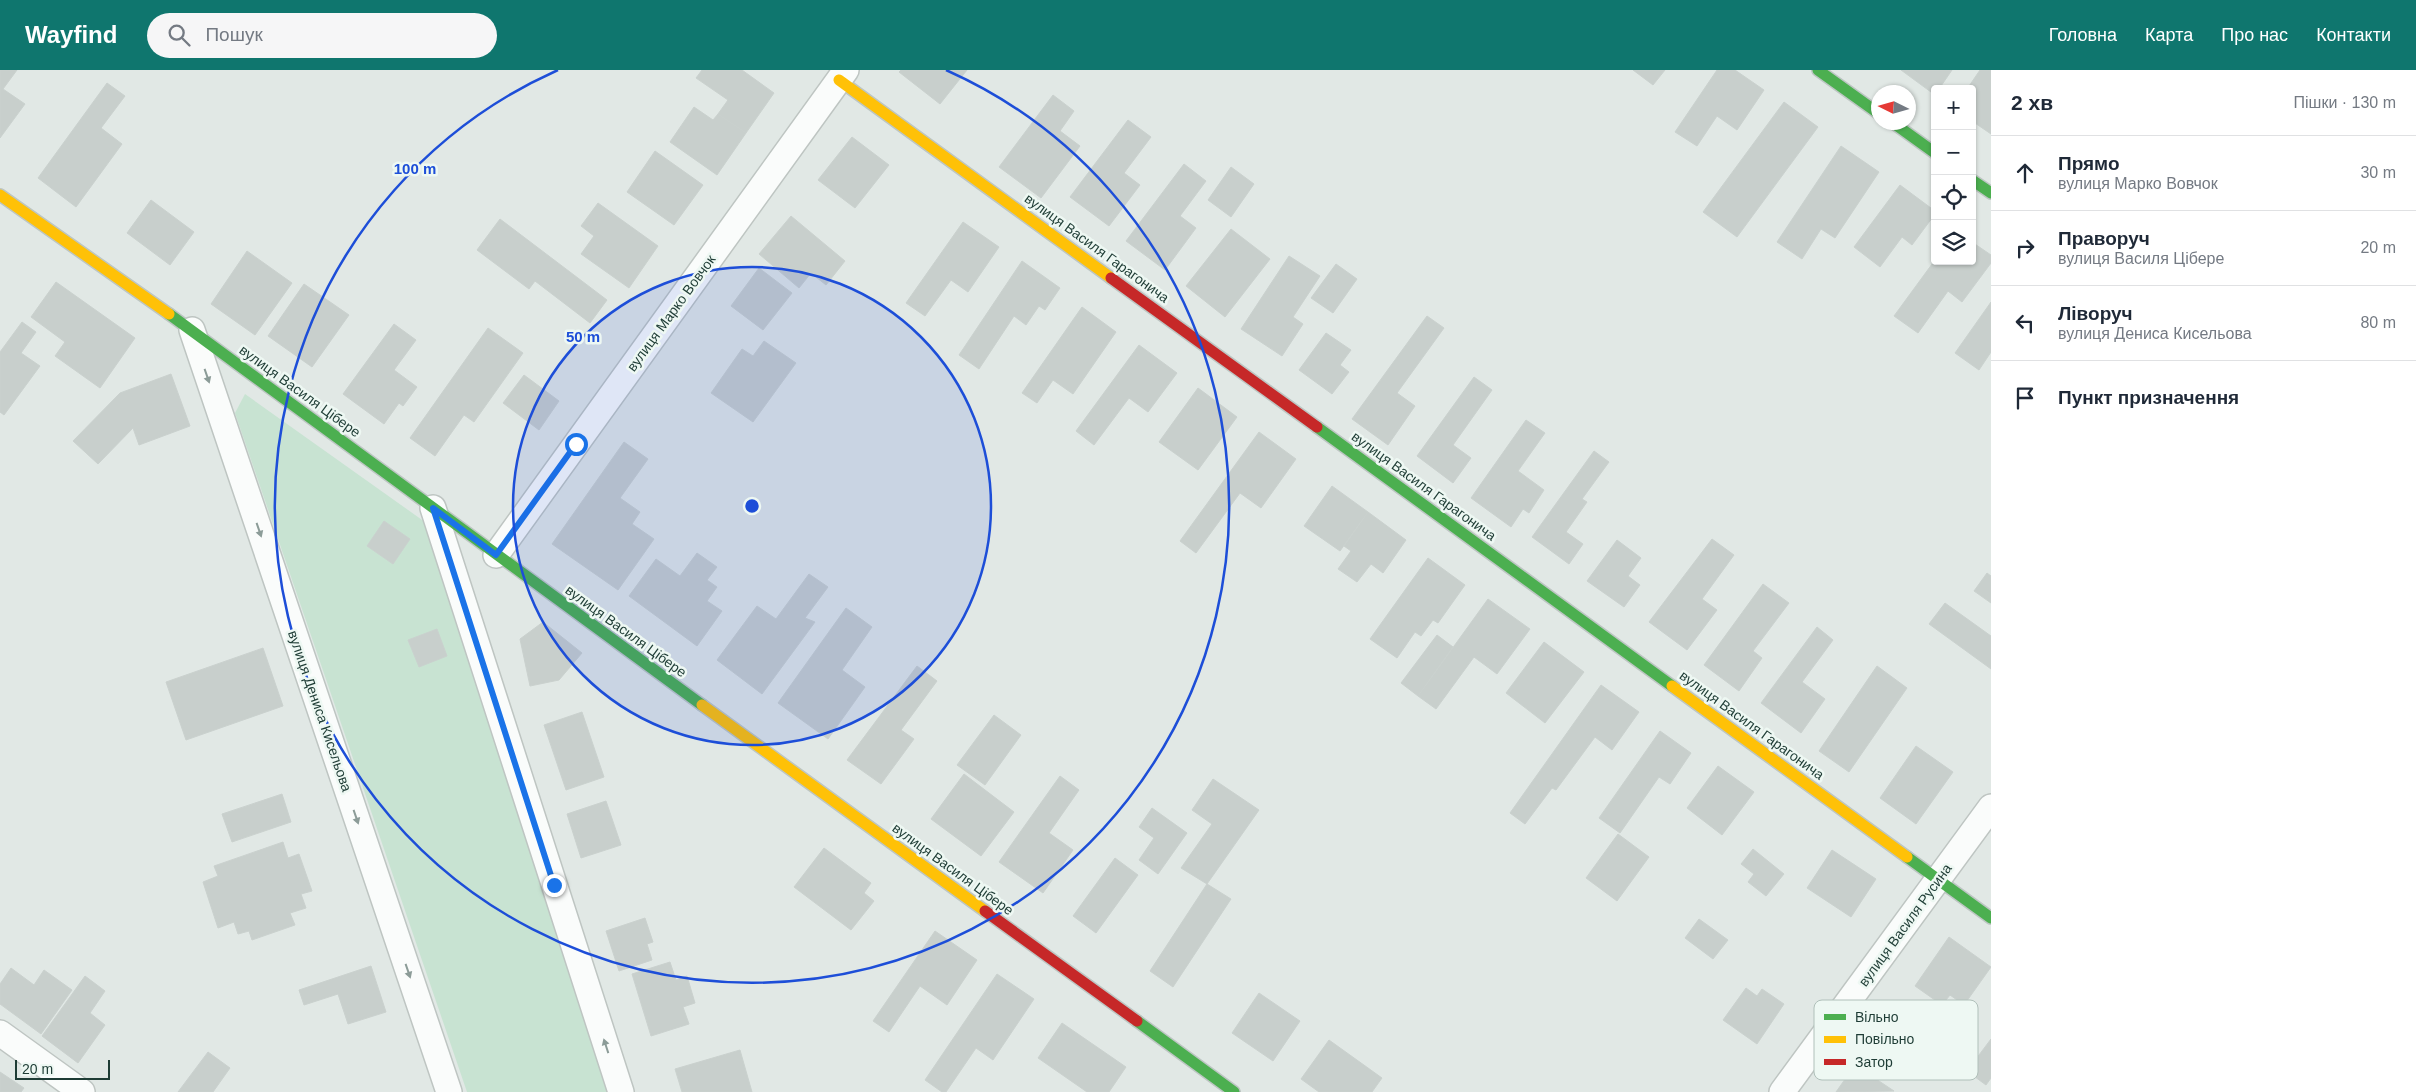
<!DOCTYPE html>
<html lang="uk">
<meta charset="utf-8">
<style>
body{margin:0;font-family:Arial,sans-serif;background:#f6f6f7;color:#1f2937}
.controls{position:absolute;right:15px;top:15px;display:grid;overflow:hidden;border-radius:5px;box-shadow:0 1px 4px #0004}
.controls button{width:45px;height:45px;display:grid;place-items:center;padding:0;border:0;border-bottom:1px solid #e0e1e3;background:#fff;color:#1f2937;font:25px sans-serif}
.compass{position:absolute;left:1871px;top:15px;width:45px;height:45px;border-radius:50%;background:#fff;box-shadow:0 1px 4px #0004;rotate:275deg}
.scale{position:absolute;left:15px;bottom:12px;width:95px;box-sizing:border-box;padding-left:5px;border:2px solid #1e3c35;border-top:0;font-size:14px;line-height:18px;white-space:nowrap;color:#1e3c35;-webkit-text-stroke:4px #eef8f3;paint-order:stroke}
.stop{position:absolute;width:15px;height:15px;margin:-11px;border:4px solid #1a73e8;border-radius:50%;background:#fff}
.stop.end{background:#1a73e8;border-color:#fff;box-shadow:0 1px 5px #0008}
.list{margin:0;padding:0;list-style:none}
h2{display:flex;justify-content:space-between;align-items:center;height:65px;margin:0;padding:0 20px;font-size:21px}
h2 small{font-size:16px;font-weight:400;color:#747a83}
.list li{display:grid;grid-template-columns:32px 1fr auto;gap:15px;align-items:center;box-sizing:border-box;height:75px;padding:0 20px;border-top:1px solid #e0e1e3}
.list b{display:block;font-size:19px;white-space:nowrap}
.list p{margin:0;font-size:16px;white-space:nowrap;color:#747a83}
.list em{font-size:16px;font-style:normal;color:#747a83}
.icon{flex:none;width:28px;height:28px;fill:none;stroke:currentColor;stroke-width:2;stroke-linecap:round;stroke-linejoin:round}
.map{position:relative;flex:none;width:1991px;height:1022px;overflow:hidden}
header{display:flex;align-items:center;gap:30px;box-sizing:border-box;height:70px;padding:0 25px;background:#0f766e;color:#fff}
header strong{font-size:24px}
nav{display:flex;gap:28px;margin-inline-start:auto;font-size:18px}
.search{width:350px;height:45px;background:#f6f6f7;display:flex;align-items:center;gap:12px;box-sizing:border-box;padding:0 18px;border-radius:28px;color:#747a83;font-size:19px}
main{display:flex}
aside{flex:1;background:#fff}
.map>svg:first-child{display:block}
</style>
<header>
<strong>Wayfind</strong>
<div class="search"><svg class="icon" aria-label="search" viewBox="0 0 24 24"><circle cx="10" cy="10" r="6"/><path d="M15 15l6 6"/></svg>Пошук</div>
<nav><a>Головна</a><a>Карта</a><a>Про нас</a><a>Контакти</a></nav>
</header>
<main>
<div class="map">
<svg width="1991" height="1022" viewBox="0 0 1991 1022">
<rect width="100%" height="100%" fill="#e1e8e5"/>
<path fill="#c8e3d2" d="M 245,324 L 432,457 L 609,1022 L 467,1022 L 235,343 Z"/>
<path fill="#c8cfcc" stroke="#cad1ce" d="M 0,0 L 17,0 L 3,19 L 25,34 L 0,68 Z
M 702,0 L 742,0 L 774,23 L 746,63 L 718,44 L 728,30 L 696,8 Z
M 901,0 L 967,0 L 940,34 L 899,2 Z
M 1633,0 L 1665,0 L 1653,15 Z
M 1717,0 L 1735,0 L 1764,20 L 1737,60 L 1717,46 L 1697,76 L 1675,62 Z
M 1901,0 L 1952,0 L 1939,19 L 1935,19 L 1935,25 Z
M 1980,0 L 1991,0 L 1991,64 L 1972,51 L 1972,19 L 1967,19 Z
M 107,13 L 125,26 L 101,58 L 122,74 L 76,137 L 38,108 Z
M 1053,25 L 1074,41 L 1060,61 L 1080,76 L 1041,128 L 999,97 Z
M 1784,32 L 1818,57 L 1737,167 L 1703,142 Z
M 694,37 L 713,50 L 718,44 L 746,63 L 717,105 L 670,72 Z
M 1128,50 L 1151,67 L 1124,103 L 1140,115 L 1109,156 L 1070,127 Z
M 852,67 L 889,95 L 855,138 L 818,110 Z
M 1841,76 L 1879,102 L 1835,168 L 1821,159 L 1802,189 L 1777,172 Z
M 655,81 L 703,115 L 674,155 L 627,122 Z
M 1184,94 L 1206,111 L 1180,146 L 1196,158 L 1165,200 L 1126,171 Z
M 1231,97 L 1254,114 L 1231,147 L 1208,130 Z
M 1900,115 L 1935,141 L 1935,144 L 1912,175 L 1902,167 L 1880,197 L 1854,177 Z
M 151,130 L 194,162 L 170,195 L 127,163 Z
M 598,133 L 658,176 L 629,218 L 581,184 L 594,166 L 581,156 Z
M 791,146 L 845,191 L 826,215 L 811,203 L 799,218 L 759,184 Z
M 500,149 L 607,230 L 590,253 L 535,211 L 529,219 L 477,180 Z
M 963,152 L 999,177 L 968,222 L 951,210 L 925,246 L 906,233 Z
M 1231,159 L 1270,189 L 1225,247 L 1186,216 Z
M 1972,172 L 1991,185 L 1991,193 L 1962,232 L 1948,221 L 1918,263 L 1894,246 L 1935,190 L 1972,191 Z
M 247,181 L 292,213 L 255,265 L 211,234 Z
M 1289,186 L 1320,206 L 1293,247 L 1303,254 L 1282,286 L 1241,259 Z
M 1022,191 L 1060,218 L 1045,240 L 1039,236 L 1026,255 L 1014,246 L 979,299 L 959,285 Z
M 1336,194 L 1357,209 L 1333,243 L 1311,228 Z
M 759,198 L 792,223 L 763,260 L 731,236 Z
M 56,212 L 135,268 L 100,318 L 55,286 L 65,272 L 31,247 Z
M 304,214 L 349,245 L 312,297 L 268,266 Z
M 1991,232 L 1991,282 L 1979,300 L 1955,283 Z
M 1082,237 L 1116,262 L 1073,324 L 1053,310 L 1037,333 L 1022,323 Z
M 1427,246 L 1444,258 L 1397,323 L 1415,336 L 1388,375 L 1352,349 Z
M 22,252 L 36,262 L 21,283 L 40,296 L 4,345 L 0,342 L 0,282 Z
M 394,254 L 416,270 L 394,300 L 417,317 L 403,336 L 399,333 L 384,354 L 343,324 Z
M 488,258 L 523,283 L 474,352 L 464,345 L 435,386 L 410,368 Z
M 1326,263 L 1351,280 L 1340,295 L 1349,302 L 1332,324 L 1299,300 Z
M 764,271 L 796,293 L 753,352 L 711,323 L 742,279 L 753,286 Z
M 1139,275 L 1177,303 L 1148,342 L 1129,328 L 1094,375 L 1076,361 Z
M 171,304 L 190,356 L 139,375 L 133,358 L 98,394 L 73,371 L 120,323 Z
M 524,305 L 559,331 L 539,360 L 503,333 Z
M 1474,307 L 1492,320 L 1453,375 L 1471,388 L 1453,413 L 1417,386 Z
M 1198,318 L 1237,347 L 1198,400 L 1159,372 Z
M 1526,350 L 1545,363 L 1518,401 L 1544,420 L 1529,443 L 1523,439 L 1511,457 L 1471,428 Z
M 1259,362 L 1296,389 L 1261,438 L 1240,423 L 1196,483 L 1180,471 Z
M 624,372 L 648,389 L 620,428 L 640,442 L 632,454 L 654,469 L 618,520 L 552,474 Z
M 1594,381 L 1609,392 L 1582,429 L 1587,432 L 1566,462 L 1583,474 L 1569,494 L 1532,467 Z
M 1332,416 L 1368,442 L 1340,481 L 1304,456 Z
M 1368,442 L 1406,470 L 1383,503 L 1371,494 L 1357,512 L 1338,499 L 1351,481 L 1344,476 Z
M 384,451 L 410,469 L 393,494 L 367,476 Z
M 1712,469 L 1734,485 L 1702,529 L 1717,540 L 1687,580 L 1649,552 Z
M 1617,470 L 1641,488 L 1628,506 L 1640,515 L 1624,537 L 1587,511 Z
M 697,483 L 717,497 L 707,510 L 717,517 L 707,531 L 722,541 L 697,576 L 629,526 L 656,489 L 680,506 Z
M 1428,488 L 1465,515 L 1438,553 L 1433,550 L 1421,566 L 1415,562 L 1397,588 L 1370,569 Z
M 1987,503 L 1991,506 L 1991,533 L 1974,521 Z
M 809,504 L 828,517 L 805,548 L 815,552 L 762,624 L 717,590 L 757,536 L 776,549 Z
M 1763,514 L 1789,533 L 1753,581 L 1762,588 L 1739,621 L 1704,595 Z
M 1488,529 L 1530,559 L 1497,604 L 1474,587 L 1436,639 L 1418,626 Z
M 1945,533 L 1991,566 L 1991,599 L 1929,554 Z
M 846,538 L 872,557 L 842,600 L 865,617 L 828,669 L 778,633 Z
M 543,552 L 582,583 L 559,610 L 530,616 L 520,569 Z
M 1817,557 L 1833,570 L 1802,612 L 1825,629 L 1801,663 L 1761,633 Z
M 437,559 L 447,586 L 419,597 L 408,570 Z
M 1437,565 L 1453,577 L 1418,626 L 1401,613 Z
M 1544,572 L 1584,602 L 1545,653 L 1506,623 Z
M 263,578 L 283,636 L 186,670 L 166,612 Z
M 917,596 L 937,611 L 901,660 L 914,669 L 881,714 L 847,690 Z
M 1877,596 L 1907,618 L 1849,702 L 1819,681 Z
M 1601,615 L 1639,642 L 1612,680 L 1595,667 L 1556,720 L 1552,718 L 1525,754 L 1510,743 Z
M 582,642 L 604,707 L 566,720 L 544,655 Z
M 994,645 L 1021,665 L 985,715 L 957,695 Z
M 1660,661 L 1691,683 L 1670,714 L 1659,707 L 1620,763 L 1599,748 Z
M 1916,676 L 1953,702 L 1916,754 L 1880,728 Z
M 1718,696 L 1754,722 L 1722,765 L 1687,738 Z
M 964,704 L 1014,742 L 981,786 L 931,749 Z
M 1060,706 L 1079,720 L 1049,763 L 1073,780 L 1043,823 L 999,792 Z
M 1213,709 L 1259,740 L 1207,814 L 1181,798 L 1212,754 L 1192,740 Z
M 282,724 L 291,752 L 232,772 L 222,744 Z
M 606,731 L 621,775 L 581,788 L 567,744 Z
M 1152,738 L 1187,763 L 1158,804 L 1139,790 L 1154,768 L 1139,757 Z
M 1618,764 L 1649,787 L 1617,831 L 1586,808 Z
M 283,772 L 288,788 L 299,784 L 312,821 L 301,824 L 306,838 L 290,843 L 295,855 L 252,870 L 249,861 L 238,864 L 234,852 L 218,858 L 203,812 L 218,806 L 214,796 Z
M 824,778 L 871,813 L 864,823 L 874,831 L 851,860 L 794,817 Z
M 1753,779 L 1784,804 L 1766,826 L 1748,812 L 1754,804 L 1741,794 Z
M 1832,780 L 1876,809 L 1851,847 L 1807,818 Z
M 1115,788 L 1138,805 L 1096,863 L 1073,846 Z
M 1207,814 L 1231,829 L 1173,917 L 1150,901 Z
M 645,848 L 653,872 L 647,874 L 652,890 L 619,901 L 606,861 Z
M 1699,849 L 1728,870 L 1713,889 L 1685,868 Z
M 935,861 L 977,890 L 947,935 L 920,916 L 889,962 L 873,951 Z
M 1949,867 L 1991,897 L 1964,935 L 1950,925 L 1942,935 L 1915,916 Z
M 670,892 L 676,910 L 687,906 L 695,933 L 683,937 L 689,954 L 651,966 L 632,904 Z
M 371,896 L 386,942 L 348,954 L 338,924 L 304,935 L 299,920 Z
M 11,898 L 34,915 L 44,900 L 72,920 L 41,964 L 0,934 L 0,914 Z
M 997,904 L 1034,929 L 993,990 L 976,978 L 946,1022 L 942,1022 L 925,1010 Z
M 85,906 L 105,921 L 90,943 L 105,955 L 78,993 L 42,966 Z
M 1746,918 L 1757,926 L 1762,919 L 1784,934 L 1757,974 L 1723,950 Z
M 1259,923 L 1300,951 L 1273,991 L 1232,963 Z
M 1062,953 L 1126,997 L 1109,1022 L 1087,1022 L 1038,988 Z
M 1991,969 L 1991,1008 L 1986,1015 L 1967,1001 Z
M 1329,970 L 1382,1008 L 1372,1022 L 1319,1022 L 1301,1009 Z
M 740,980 L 752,1022 L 682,1022 L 675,999 Z
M 208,982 L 230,998 L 213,1022 L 178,1022 Z
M 1855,995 L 1894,1021 L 1836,1022 Z
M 0,1002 L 24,1018 L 21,1022 L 0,1022 Z"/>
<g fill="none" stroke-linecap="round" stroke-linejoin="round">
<g stroke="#bec5c2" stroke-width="28">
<path id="street" d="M 192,260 L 449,1022
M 433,438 L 621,1022
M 496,485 L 846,0
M 0,963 L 82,1022
M 1782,1022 L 1991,737"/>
</g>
<g stroke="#bdc6c3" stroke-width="14">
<path id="fast" d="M 1818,0 L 1878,43
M 1892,52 L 1935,83
M 1972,110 L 1991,123
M 169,244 L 702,635
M 1317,357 L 1672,616
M 1907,787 L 1991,848
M 1137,951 L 1234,1022"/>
</g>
<g stroke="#bdc6c3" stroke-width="14">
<path id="slow" d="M 839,10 L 1111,208
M 0,125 L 169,244
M 1672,616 L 1907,787
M 702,635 L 985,841"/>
</g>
<g stroke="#bdc6c3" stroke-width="14">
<path id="jam" d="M 1111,208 L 1317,357
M 985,841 L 1137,951"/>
</g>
<use href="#street" stroke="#fafcfb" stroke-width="25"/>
<use href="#fast" stroke="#4caf50" stroke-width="11"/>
<use href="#slow" stroke="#ffc107" stroke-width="11"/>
<use href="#jam" stroke="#c62828" stroke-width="11"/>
</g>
<defs><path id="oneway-solid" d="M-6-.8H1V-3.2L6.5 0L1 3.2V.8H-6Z" transform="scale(1.25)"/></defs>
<g fill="#8c9c98">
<use href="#oneway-solid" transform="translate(207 306) rotate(71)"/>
<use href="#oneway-solid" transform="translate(259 460) rotate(71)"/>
<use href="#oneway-solid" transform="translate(356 747) rotate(71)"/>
<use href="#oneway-solid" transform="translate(408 901) rotate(71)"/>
<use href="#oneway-solid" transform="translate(606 976) rotate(-108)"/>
</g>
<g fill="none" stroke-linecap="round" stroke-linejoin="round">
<path stroke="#1a73e8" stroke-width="6" d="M 554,815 L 433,438 L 496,485 L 576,374"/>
</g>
<circle cx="752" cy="436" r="239" fill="#1d4ed8" fill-opacity=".12"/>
<g fill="none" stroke="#1d4ed8" stroke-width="2.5">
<circle cx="752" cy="436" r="239"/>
<path d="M946 0A477 477 0 1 1 558 0"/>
</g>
<g text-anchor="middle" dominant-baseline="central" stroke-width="5" stroke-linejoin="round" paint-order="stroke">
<g font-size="14" fill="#1e3c35" stroke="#eef8f3">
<text transform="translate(1097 178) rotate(36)">вулиця Василя Гарагонича</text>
<text transform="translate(671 243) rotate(-54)">вулиця Марко Вовчок</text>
<text transform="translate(300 321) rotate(36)">вулиця Василя Цібере</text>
<text transform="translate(1424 416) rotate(36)">вулиця Василя Гарагонича</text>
<text transform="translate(626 561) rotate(36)">вулиця Василя Цібере</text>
<text transform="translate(320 641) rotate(71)">вулиця Дениса Кисельова</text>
<text transform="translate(1752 655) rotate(36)">вулиця Василя Гарагонича</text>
<text transform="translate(953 799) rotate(36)">вулиця Василя Цібере</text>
<text transform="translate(1905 855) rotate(-54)">вулиця Василя Русина</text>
</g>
</g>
<rect x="1814" y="930" width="164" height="80" rx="8" fill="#eef8f3" stroke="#b0c0ba" stroke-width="1"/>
<rect x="1824" y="944" width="22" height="6" fill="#4caf50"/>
<rect x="1824" y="966" width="22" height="7" fill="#ffc107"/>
<rect x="1824" y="989" width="22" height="6" fill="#c62828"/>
<g font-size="14" fill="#1e3c35">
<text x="1855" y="952">Вільно</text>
<text x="1855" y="974">Повільно</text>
<text x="1855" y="997">Затор</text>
</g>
<circle cx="752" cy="436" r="8" fill="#1d4ed8" stroke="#eef8f3" stroke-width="2.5"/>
<g font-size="15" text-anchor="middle" font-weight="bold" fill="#1d4ed8" stroke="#eef8f3" stroke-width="5" stroke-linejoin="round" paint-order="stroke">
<text x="415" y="104">100 m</text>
<text x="583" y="272">50 m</text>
</g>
</svg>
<div class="controls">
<button>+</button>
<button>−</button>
<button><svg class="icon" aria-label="locate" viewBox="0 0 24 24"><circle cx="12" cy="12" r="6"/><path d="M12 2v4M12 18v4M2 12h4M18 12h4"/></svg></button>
<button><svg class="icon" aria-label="layers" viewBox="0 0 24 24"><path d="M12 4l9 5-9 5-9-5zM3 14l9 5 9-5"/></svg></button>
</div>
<svg class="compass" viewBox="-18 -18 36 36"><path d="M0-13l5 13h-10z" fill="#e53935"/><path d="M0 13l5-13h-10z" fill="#747a83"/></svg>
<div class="scale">20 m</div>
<div class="stop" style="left:576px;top:374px"></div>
<div class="stop end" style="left:554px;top:815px"></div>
</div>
<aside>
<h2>2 хв<small>Пішки · 130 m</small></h2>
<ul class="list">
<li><svg class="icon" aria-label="ahead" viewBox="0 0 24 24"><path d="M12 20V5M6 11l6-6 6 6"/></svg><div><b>Прямо</b><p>вулиця Марко Вовчок</p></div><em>30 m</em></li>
<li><svg class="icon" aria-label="right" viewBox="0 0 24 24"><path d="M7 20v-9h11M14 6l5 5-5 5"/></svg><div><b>Праворуч</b><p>вулиця Василя Цібере</p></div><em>20 m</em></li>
<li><svg class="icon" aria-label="left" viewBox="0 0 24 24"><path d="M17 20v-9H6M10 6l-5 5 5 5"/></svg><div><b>Ліворуч</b><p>вулиця Дениса Кисельова</p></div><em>80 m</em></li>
<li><svg class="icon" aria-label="arrive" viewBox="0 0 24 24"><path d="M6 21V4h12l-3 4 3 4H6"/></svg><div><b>Пункт призначення</b></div></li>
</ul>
</aside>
</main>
